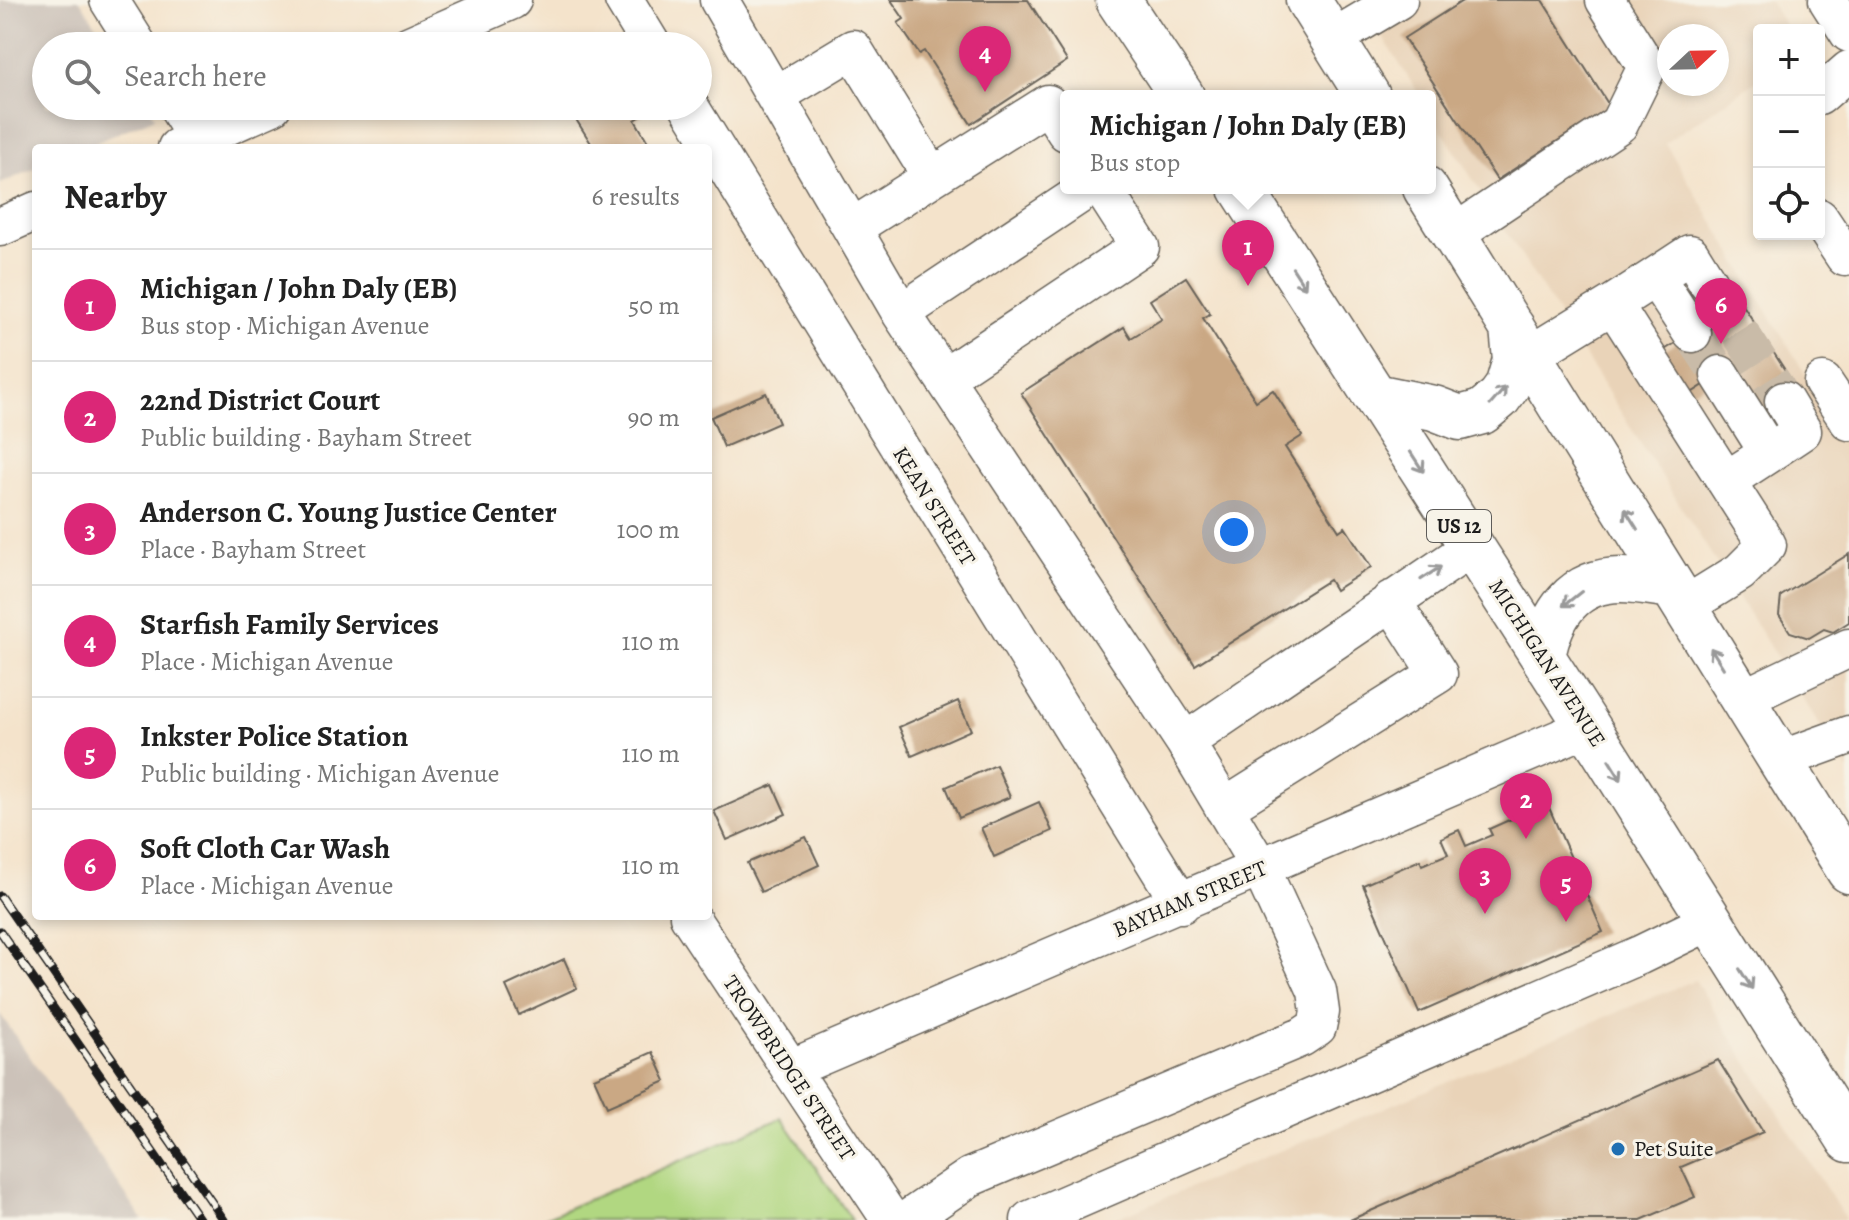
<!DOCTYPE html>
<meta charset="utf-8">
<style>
body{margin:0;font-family:Alegreya,serif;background:#f6f6f6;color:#222}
.controls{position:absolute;right:24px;top:24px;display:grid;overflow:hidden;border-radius:8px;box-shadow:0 4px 12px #0003}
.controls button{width:72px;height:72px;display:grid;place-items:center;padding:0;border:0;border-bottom:2px solid #e0e0e0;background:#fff;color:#222;font:40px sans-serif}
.compass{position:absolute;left:1657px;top:24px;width:72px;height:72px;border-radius:50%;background:#fff;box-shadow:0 4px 12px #0003;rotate:68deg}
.you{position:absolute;left:1234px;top:532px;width:28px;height:28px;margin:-20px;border:6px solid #fff;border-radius:50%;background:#1a73e8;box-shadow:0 0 0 12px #1a73e833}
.badge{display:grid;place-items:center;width:52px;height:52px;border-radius:50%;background:#db2777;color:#fff;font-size:26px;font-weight:700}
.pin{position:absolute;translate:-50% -66px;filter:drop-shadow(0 2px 4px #0008)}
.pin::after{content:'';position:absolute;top:42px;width:28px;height:24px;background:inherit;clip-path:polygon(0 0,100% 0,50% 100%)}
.popup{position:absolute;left:1060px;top:90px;width:376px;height:104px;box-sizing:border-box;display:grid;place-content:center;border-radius:8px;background:#fff;filter:drop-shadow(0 2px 6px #0005);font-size:26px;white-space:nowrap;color:#767676}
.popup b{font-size:30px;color:#222}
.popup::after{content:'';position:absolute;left:50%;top:100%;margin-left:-16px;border:16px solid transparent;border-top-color:#fff}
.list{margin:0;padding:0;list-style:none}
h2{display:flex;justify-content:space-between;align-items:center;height:104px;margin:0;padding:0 32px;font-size:34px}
h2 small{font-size:26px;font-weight:400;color:#767676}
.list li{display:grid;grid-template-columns:52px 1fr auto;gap:24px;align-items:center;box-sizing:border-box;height:112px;padding:0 32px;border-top:2px solid #e0e0e0}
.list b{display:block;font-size:30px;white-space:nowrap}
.list p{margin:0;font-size:26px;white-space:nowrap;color:#767676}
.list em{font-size:26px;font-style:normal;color:#767676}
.icon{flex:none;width:44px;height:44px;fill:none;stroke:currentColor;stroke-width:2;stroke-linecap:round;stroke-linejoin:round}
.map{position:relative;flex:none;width:1849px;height:1220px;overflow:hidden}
.search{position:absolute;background:#fff;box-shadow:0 4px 12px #0003;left:32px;top:32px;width:680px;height:88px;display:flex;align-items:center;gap:20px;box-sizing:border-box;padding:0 28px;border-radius:44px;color:#767676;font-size:30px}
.panel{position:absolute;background:#fff;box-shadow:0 4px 12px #0003;left:32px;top:144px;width:680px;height:776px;border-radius:8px}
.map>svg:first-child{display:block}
</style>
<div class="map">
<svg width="1849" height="1220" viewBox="0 0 1849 1220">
<rect width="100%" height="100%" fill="#f7f3e8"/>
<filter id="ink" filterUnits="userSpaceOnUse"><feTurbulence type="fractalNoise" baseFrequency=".0125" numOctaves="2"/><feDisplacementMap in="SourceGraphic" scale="16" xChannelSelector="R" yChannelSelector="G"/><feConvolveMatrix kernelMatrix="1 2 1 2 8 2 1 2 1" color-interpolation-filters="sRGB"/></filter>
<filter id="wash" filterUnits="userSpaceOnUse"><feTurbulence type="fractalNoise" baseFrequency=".006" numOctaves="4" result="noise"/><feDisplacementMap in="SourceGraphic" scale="32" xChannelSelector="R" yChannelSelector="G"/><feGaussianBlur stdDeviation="1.8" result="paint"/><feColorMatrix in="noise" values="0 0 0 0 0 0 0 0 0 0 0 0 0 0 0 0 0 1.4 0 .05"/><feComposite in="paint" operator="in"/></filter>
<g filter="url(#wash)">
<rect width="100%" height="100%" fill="#f4e3cb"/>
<path fill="#e9d3b8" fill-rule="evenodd" d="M 1359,0 L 1769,0 L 1788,30 L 1759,30 L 1759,79 L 1665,143 L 1849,446 L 1849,771 L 1430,112 L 1430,96 L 1420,96 ZM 1669,36 L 1717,36 L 1717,84 L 1669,84 Z
M 1695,980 L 1846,1220 L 1112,1220 Z"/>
<path fill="#ccc2b9" d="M 0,0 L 80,0 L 109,46 L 46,46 L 46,106 L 148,106 L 155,117 L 83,148 L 36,148 L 36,168 L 0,184 Z
M 0,1014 L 143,1220 L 0,1220 Z"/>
<path fill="#b1d781" stroke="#667a4e" stroke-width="2" d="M 782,1118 L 852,1220 L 540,1220 Z"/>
<g id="blocks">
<path fill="#caa884" d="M 891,0 L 1028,0 L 1067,61 L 971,124 L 924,51 L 919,54 L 898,23 L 904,19 Z
M 1464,0 L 1542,0 L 1610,107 L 1497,180 L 1404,38 Z
M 583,106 L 637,106 L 643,115 L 635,120 L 651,147 L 594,148 L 572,113 Z
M 1723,274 L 1799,392 L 1765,413 L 1735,365 L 1682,399 L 1655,356 L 1707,323 L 1690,295 Z
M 1186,277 L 1210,314 L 1203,318 L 1256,401 L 1273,390 L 1302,436 L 1285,447 L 1339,531 L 1345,527 L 1371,567 L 1335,590 L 1329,580 L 1195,665 L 1021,393 L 1124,327 L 1131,338 L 1162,319 L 1150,300 Z
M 766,393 L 779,423 L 724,447 L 711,417 Z
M 1849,554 L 1849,622 L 1833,632 L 1824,629 L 1809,638 L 1790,632 L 1779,615 L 1781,596 Z
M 958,701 L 971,730 L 912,756 L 899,727 Z
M 996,765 L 1010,797 L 959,818 L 946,787 Z
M 773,785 L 786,814 L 727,840 L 714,811 Z
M 1039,802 L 1052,831 L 994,857 L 981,828 Z
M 1547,803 L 1578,874 L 1573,876 L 1581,895 L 1586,893 L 1603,932 L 1419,1013 L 1363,885 L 1420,860 L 1422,865 L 1448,854 L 1441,838 L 1459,830 L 1466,846 L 1492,835 L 1489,829 Z
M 806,837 L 819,865 L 761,892 L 747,863 Z
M 564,959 L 577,988 L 519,1015 L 506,986 Z
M 653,1052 L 666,1081 L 607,1107 L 594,1078 Z
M 1718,1060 L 1763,1132 L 1681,1167 L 1695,1197 L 1641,1220 L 1350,1220 Z"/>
</g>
</g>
<g filter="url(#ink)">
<use href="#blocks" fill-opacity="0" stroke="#686259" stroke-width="2"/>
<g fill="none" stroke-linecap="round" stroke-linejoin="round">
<path stroke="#c9bba8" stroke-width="38" stroke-dasharray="38 19" stroke-linecap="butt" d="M 1708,283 L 1784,401
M 1692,333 L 1720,375"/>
<g stroke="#686259" stroke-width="41">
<path id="minor" d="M 109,0 L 138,46
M 624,0 L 652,46
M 719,0 L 901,313
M 1828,0 L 1849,33
M 1332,39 L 1398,0
M 408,46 L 512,0
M 775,96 L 853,49 L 932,177
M 1819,96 L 1849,70
M 177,106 L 203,148
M 689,106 L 1181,904
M 177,148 L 272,106
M 1089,188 L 901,313 L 1185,742 L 1472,547
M 1819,218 L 1845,257
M 0,227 L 36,211
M 852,228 L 1048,104 L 1066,132
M 1454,234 L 1619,124 L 1647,67 L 1605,0
M 1655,277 L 1690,254 L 1708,283
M 1613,304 L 1655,277 L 1692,333
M 1530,355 L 1613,304 L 1767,545 L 1740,572 L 1685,606
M 1720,375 L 1769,453 L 1726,481
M 944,378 L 1140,247 L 1102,188
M 1823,382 L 1849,421
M 1769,453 L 1802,431 L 1784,401
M 1742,699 L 1849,648
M 1780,760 L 1849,735
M 1224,808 L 1438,674 L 1391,600
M 689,916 L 891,1220
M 790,1069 L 1588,727
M 907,1220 L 970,1177 L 1302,1037 L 1317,1027 L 1320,1012 L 1317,991 L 1261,869 L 1185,742
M 1030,1220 L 1640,955 L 1710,921"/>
</g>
<g stroke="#686259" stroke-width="47">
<path id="major" d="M 1118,0 L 1182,96
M 1308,0 L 1368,96
M 1241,188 L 1588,727 L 1849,1140
M 1425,188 L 1849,871
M 1375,396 L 1434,408 L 1460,418 L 1482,412 L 1499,398 L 1507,387 L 1515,360 L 1512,327
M 1543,657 C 1551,614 1573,580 1621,580 C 1638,580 1656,584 1672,586"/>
</g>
<use href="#minor" stroke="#fff" stroke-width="38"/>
<use href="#major" stroke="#fff" stroke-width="44"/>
<g stroke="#1c1c1c" stroke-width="9">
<path id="rail" d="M 0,896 L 224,1220
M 0,931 L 200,1220"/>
</g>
<use href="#rail" stroke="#f7f3e8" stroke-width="6" stroke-dasharray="18" stroke-linecap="butt"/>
</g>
<defs><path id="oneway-shaft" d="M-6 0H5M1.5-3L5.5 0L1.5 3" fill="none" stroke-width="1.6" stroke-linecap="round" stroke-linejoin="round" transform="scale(2)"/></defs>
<g stroke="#999">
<use href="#oneway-shaft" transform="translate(1299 278) rotate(57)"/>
<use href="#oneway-shaft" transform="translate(1498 396) rotate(-49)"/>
<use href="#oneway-shaft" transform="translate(1417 462) rotate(57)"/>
<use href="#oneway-shaft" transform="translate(1631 519) rotate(-122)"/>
<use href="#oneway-shaft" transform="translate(1431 573) rotate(-33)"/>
<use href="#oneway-shaft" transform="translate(1572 599) rotate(142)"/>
<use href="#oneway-shaft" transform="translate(1717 658) rotate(-122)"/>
<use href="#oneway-shaft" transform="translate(1615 770) rotate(58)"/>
<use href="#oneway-shaft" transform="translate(1746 979) rotate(58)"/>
</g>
</g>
<circle fill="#1f6fb2" stroke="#f7f3e8" stroke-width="3" cx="1618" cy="1149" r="8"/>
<g text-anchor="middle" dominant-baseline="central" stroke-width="6" stroke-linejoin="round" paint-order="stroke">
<rect fill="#f7f3e8" stroke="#5e5c59" stroke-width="2" x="1427" y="510" width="64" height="32" rx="6"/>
<g font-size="20" font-weight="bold" fill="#1c1c1c">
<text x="1459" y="526">US 12</text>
</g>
<g font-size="22" fill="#1c1c1c" stroke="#f7f3e8">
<text transform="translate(934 506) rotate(58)">KEAN STREET</text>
<text transform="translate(1547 663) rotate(57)">MICHIGAN AVENUE</text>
<text transform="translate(1190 899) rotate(-23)">BAYHAM STREET</text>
<text transform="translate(789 1068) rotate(56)">TROWBRIDGE STREET</text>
</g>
<g font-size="22" fill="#1c1c1c" stroke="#f7f3e8" text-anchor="start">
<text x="1634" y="1149">Pet Suite</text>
</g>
</g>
</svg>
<div class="controls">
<button>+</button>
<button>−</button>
<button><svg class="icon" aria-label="locate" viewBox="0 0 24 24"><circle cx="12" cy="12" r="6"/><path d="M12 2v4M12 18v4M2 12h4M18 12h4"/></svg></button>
</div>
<svg class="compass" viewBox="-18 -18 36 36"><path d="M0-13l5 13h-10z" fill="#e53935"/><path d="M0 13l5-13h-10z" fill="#767676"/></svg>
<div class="you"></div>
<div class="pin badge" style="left:1248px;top:286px">1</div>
<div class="popup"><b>Michigan / John Daly (EB)</b>Bus stop</div>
<div class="pin badge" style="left:1526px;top:839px">2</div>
<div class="pin badge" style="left:1485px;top:914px">3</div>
<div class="pin badge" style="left:985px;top:92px">4</div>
<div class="pin badge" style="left:1566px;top:922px">5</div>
<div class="pin badge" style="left:1721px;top:344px">6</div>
<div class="search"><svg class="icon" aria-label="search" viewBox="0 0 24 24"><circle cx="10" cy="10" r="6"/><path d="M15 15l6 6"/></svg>Search here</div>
<section class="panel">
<h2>Nearby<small>6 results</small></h2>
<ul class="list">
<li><span class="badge">1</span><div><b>Michigan / John Daly (EB)</b><p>Bus stop · Michigan Avenue</p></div><em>50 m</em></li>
<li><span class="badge">2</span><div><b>22nd District Court</b><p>Public building · Bayham Street</p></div><em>90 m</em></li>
<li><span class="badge">3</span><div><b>Anderson C. Young Justice Center</b><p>Place · Bayham Street</p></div><em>100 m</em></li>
<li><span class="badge">4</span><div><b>Starfish Family Services</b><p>Place · Michigan Avenue</p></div><em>110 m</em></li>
<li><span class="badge">5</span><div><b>Inkster Police Station</b><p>Public building · Michigan Avenue</p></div><em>110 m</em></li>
<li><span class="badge">6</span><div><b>Soft Cloth Car Wash</b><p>Place · Michigan Avenue</p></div><em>110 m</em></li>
</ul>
</section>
</div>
